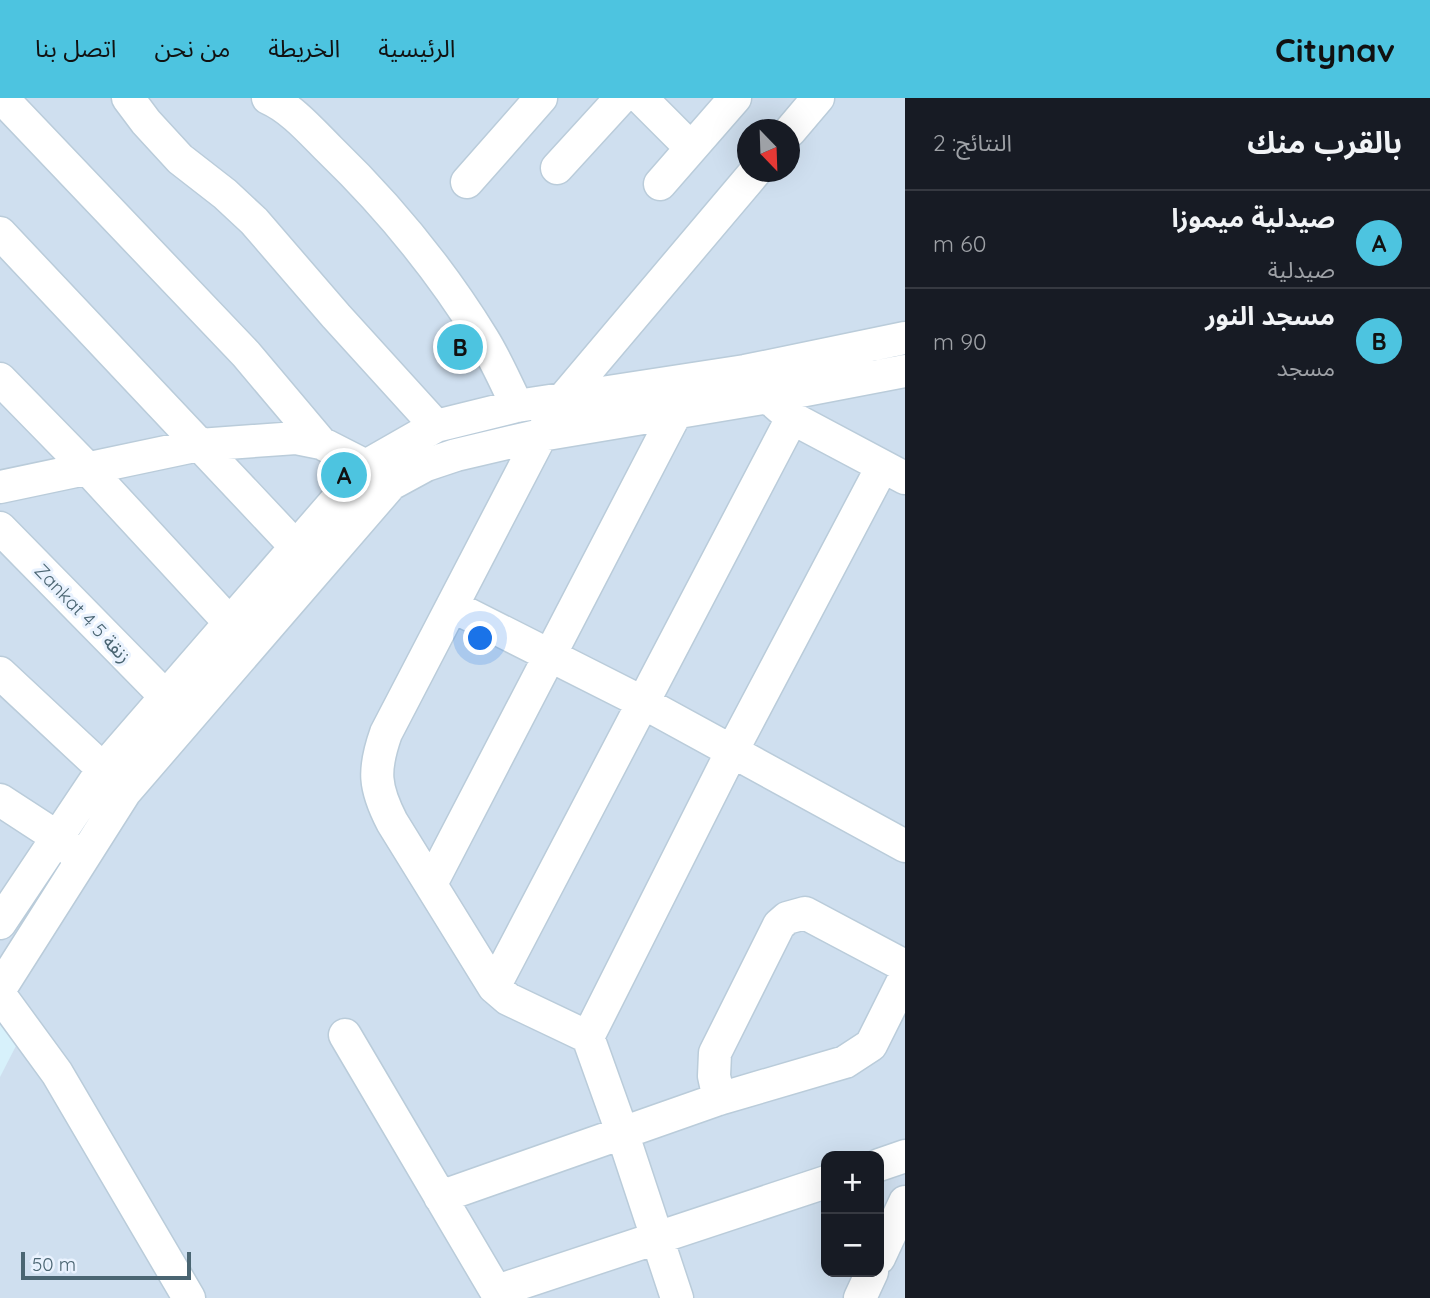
<!DOCTYPE html>
<html lang="ar">
<meta charset="utf-8">
<style>
body{margin:0;font-family:Quicksand,"Noto Sans Arabic",sans-serif;background:#242831;color:#f1f3f6;direction:rtl}
.controls{position:absolute;right:21px;bottom:21px;display:grid;overflow:hidden;border-radius:14px;box-shadow:0 7px 28px #0002}
.controls button{width:63px;height:63px;display:grid;place-items:center;padding:0;border:0;border-bottom:2px solid #363941;background:#171b24;color:#f1f3f6;font:35px sans-serif}
.compass{position:absolute;left:737px;top:21px;width:63px;height:63px;border-radius:50%;background:#171b24;box-shadow:0 7px 28px #0002;rotate:157deg}
.scale{position:absolute;left:21px;bottom:18px;width:170px;box-sizing:border-box;padding-left:7px;border:4px solid #4a6572;border-top:0;font-size:19px;line-height:24px;white-space:nowrap;color:#4a6572;-webkit-text-stroke:5px #e9f2fe;paint-order:stroke}
.you{position:absolute;left:481px;top:541px;width:24px;height:24px;margin:-18px;border:5px solid #fff;border-radius:50%;background:#1a73e8;box-shadow:0 0 0 10px #1a73e833}
.badge{display:grid;place-items:center;width:46px;height:46px;border-radius:50%;background:#4dc4e0;color:#111;font-size:23px;font-weight:700}
.pin{position:absolute;translate:-50% -50%;border:4px solid #fff;box-shadow:0 2px 7px #0006}
.list{margin:0;padding:0;list-style:none}
h2{display:flex;justify-content:space-between;align-items:center;height:91px;margin:0;padding:0 28px;font-size:30px}
h2 small{font-size:23px;font-weight:400;color:#9ea1a6}
.list li{display:grid;grid-template-columns:46px 1fr auto;gap:21px;align-items:center;box-sizing:border-box;height:98px;padding:0 28px;border-top:2px solid #363941}
.list b{display:block;font-size:26px;white-space:nowrap}
.list p{margin:0;font-size:23px;white-space:nowrap;color:#9ea1a6}
.list em{font-size:23px;font-style:normal;color:#9ea1a6}
.map{position:relative;flex:none;width:905px;height:1200px;overflow:hidden;direction:ltr}
header{display:flex;align-items:center;gap:42px;box-sizing:border-box;height:98px;padding:0 35px;background:#4dc4e0;color:#111}
header strong{font-size:33px}
nav{display:flex;gap:38px;margin-inline-start:auto;font-size:24px}
main{display:flex}
aside{flex:1;background:#171b24}
.map>svg:first-child{display:block}
</style>
<header>
<strong>Citynav</strong>
<nav><a>الرئيسية</a><a>الخريطة</a><a>من نحن</a><a>اتصل بنا</a></nav>
</header>
<main>
<aside>
<h2>بالقرب منك<small>النتائج: 2</small></h2>
<ul class="list">
<li><span class="badge">A</span><div><b>صيدلية ميموزا</b><p>صيدلية</p></div><em>60 m</em></li>
<li><span class="badge">B</span><div><b>مسجد النور</b><p>مسجد</p></div><em>90 m</em></li>
</ul>
</aside>
<div class="map">
<svg width="905" height="1200" viewBox="0 0 905 1200">
<rect width="100%" height="100%" fill="#e3edfb"/>
<path fill="#cfdfef" fill-rule="evenodd" d="M 0,0 L 905,0 L 905,1200 L 0,1200 ZM 748,32 L 790,32 L 790,74 L 748,74 ZM 826,1058 L 879,1058 L 879,1174 L 826,1174 Z"/>
<path fill="#d7f1fb" d="M 0,926 L 18,944 L 0,979 Z"/>
<g fill="none" stroke-linecap="round" stroke-linejoin="round">
<g stroke="#baccda" stroke-width="35">
<path id="minor" d="M 2,0 L 246,256 L 321,345
M 128,0 L 146,24 L 180,61 L 225,96 L 254,123 L 336,218 L 436,328
M 268,0 C 291,10 311,33 329,51 C 388,108 440,171 483,241 C 496,262 506,285 517,308
M 641,0 L 691,50
M 790,33 L 818,0
M 557,70 L 621,0
M 467,84 L 541,0
M 660,86 L 735,0
M 0,135 L 296,449
M 0,281 L 87,370 L 230,525
M 776,306 L 792,320 L 905,380
M 0,389 L 199,347 L 296,340 L 321,345 L 366,368 L 383,380
M 0,430 L 166,599
M 452,508 L 642,604 L 905,748
M 0,575 L 103,671
M 0,702 L 57,739 L 73,754
M 431,786 L 682,303
M 0,825 L 103,671 L 366,368 L 436,328 L 517,308 L 745,273 L 905,240
M 494,889 L 792,320
M 0,891 L 125,694 L 391,386 L 426,367 L 456,357 L 541,337 L 769,299 L 905,273
M 0,897 L 57,975 L 189,1200
M 345,937 L 500,1200
M 588,939 L 731,655 L 882,369
M 719,1001 L 714,978 L 715,955 L 779,827 L 787,820 L 805,815 L 905,868
M 879,1067 L 905,1058
M 440,1099 L 719,1001 L 845,964 L 871,947 L 905,879
M 879,1160 L 905,1104
M 497,1193 L 826,1084
M 677,1200 L 622,1034 L 588,939 L 508,901 L 494,889 L 392,724 C 374,689 373,672 386,635 L 541,337 L 564,300 L 755,74
M 860,1200 L 872,1174"/>
</g>
<use href="#minor" stroke="#fff" stroke-width="32"/>
</g>
<g text-anchor="middle" dominant-baseline="central" stroke-width="6" stroke-linejoin="round" paint-order="stroke">
<g font-size="19" fill="#4a6572" stroke="#e9f2fe">
<text transform="translate(83 515) rotate(46)">Zankat 4 زنقة 5</text>
</g>
</g>
</svg>
<div class="controls">
<button>+</button>
<button>−</button>
</div>
<svg class="compass" viewBox="-18 -18 36 36"><path d="M0-13l5 13h-10z" fill="#e53935"/><path d="M0 13l5-13h-10z" fill="#9ea1a6"/></svg>
<div class="scale">50 m</div>
<div class="you"></div>
<div class="pin badge" style="left:344px;top:377px">A</div>
<div class="pin badge" style="left:460px;top:249px">B</div>
</div>
</main>
